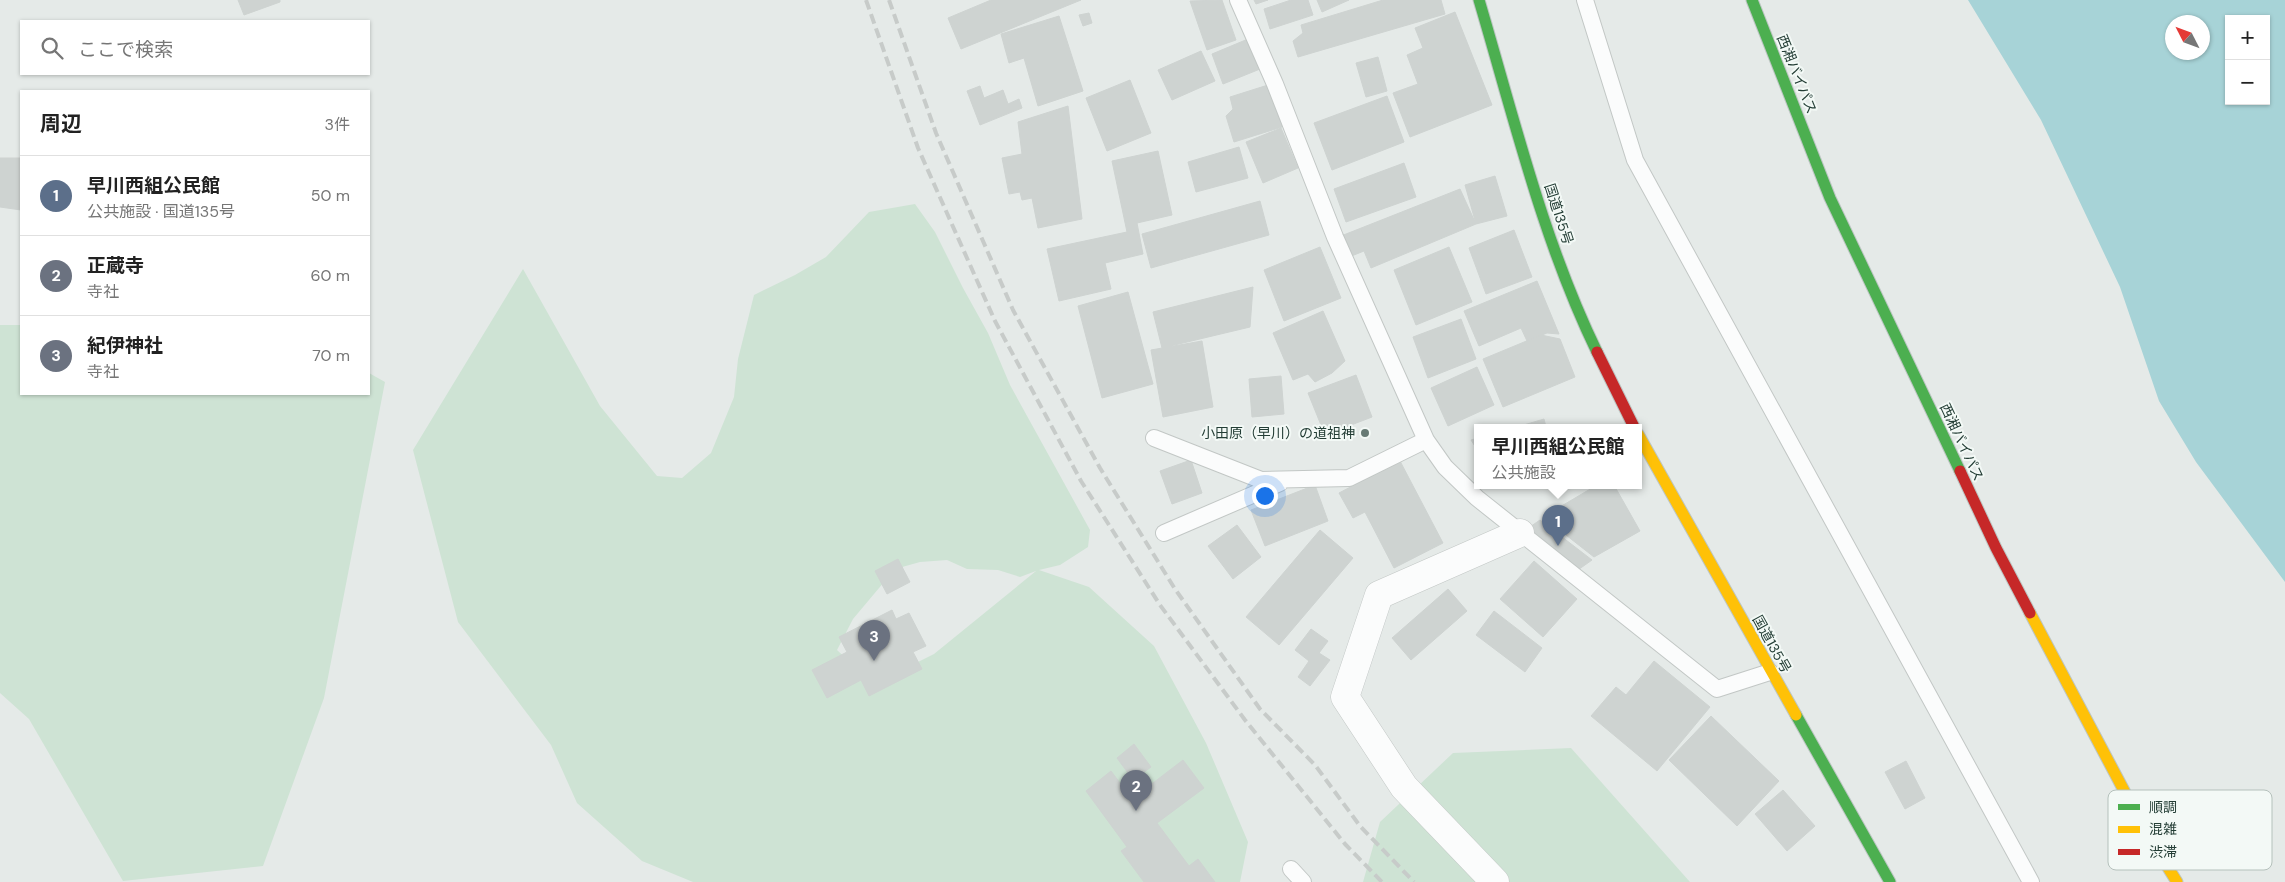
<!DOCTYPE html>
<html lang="ja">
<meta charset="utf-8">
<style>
body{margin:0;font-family:"DM Sans","Noto Sans JP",sans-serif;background:#f2f2f2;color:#222}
.controls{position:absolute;right:15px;top:15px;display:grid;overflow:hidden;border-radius:0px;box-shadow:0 1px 4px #0004}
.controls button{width:45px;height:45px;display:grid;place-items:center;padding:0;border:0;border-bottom:1px solid #e0e0e0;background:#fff;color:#222;font:25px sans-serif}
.compass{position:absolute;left:2165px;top:15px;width:45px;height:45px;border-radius:50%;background:#fff;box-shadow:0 1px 4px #0004;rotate:312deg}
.you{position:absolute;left:1264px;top:495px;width:18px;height:18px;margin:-12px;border:4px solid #fff;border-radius:50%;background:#1a73e8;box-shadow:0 0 0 8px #1a73e833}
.badge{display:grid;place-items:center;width:32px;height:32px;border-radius:50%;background:#0f766e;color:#fff;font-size:16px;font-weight:700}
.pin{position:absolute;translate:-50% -41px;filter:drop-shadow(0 1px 2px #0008)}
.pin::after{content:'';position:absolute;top:26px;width:18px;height:15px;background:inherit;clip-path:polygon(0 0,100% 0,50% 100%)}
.popup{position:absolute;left:1474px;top:424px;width:168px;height:65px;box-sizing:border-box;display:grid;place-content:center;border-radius:0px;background:#fff;filter:drop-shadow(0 1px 4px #0005);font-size:16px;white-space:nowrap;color:#767676}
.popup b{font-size:19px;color:#222}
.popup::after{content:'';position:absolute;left:50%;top:100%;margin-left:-10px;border:10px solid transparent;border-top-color:#fff}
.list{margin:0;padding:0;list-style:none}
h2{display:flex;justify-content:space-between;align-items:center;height:65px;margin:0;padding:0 20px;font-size:21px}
h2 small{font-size:16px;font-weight:400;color:#767676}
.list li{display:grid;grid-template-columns:32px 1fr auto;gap:15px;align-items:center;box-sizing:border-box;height:80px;padding:0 20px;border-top:1px solid #e0e0e0}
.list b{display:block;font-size:19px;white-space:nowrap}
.list p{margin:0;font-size:16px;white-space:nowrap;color:#767676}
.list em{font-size:16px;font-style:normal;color:#767676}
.icon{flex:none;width:28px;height:28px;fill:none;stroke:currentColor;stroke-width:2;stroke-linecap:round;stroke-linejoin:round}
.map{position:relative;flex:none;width:2285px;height:882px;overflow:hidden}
.search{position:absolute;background:#fff;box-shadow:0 1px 4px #0004;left:20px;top:20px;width:350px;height:55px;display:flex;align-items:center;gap:12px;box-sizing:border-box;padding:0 18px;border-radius:0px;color:#767676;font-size:19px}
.panel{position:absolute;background:#fff;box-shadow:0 1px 4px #0004;left:20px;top:90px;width:350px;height:305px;border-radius:0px}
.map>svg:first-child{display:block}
</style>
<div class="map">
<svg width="2285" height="882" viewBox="0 0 2285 882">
<rect width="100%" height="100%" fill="#e5eae8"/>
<path fill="#cee3d4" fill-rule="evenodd" d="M 915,204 L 935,232 L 963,288 L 988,333 L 1010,385 L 1090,530 L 1088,547 L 1060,565 L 1039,570 L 1089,587 L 1154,646 L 1206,743 L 1248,842 L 1240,882 L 693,882 L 642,861 L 577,803 L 551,745 L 458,622 L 413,450 L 523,269 L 600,406 L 657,476 L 682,478 L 711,453 L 734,397 L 738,359 L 754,295 L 795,275 L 826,257 L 869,212 ZM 947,560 L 967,569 L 998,570 L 1020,577 L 1036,571 L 934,654 L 894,674 L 861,673 L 837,650 L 853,619 L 895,569 L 920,562 Z
M 0,325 L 21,325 L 21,394 L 369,394 L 369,373 L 385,382 L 324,698 L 263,866 L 123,881 L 29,719 L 0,693 Z
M 1571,748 L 1690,882 L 1363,882 L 1380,822 L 1453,753 Z"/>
<path fill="#a7d3d7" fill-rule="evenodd" d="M 1968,0 L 2285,0 L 2285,582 L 2196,462 L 2159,401 L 2120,287 L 2041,120 ZM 2229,19 L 2266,19 L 2266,101 L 2229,101 ZM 2172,22 L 2202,22 L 2202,52 L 2172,52 Z"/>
<path fill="#ced3d1" stroke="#ced3d1" d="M 238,0 L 280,0 L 280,2 L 244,15 Z
M 991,0 L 1081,0 L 961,49 L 948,18 Z
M 1222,0 L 1236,40 L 1207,50 L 1190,1 Z
M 1254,0 L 1268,0 L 1256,4 Z
M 1291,0 L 1308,0 L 1313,15 L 1270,29 L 1264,9 Z
M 1317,0 L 1349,0 L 1322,12 Z
M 1383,0 L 1441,0 L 1445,14 L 1298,57 L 1293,41 L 1303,33 L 1301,25 Z
M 1455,12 L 1492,105 L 1410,137 L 1393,93 L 1418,84 L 1407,55 L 1423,48 L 1415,28 Z
M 1089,13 L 1092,23 L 1083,26 L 1079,15 Z
M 1059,16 L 1083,91 L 1038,106 L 1024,58 L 1009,63 L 1001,34 Z
M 1248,39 L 1260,69 L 1223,84 L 1212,54 Z
M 1201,51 L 1215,81 L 1172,100 L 1158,70 Z
M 1378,57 L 1387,91 L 1366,97 L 1356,63 Z
M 1130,80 L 1151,133 L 1107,151 L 1086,98 Z
M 1268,85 L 1282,127 L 1234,142 L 1226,116 L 1233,109 L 1230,97 Z
M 980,86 L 984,98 L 1003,90 L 1008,104 L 1019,99 L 1022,108 L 980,125 L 967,91 Z
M 1387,96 L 1404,142 L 1332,170 L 1314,123 Z
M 1068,106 L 1082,219 L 1038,228 L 1032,198 L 1022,200 L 1020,192 L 1009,194 L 1002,158 L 1022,154 L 1018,122 Z
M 1281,128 L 1298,168 L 1263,183 L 1246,142 Z
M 1239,147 L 1248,178 L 1196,192 L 1188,162 Z
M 1158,151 L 1172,215 L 1137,223 L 1143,254 L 1105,263 L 1111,289 L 1059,301 L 1047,249 L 1127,232 L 1112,161 Z
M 0,158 L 21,158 L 21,210 L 0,207 Z
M 1404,163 L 1416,197 L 1346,222 L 1334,189 Z
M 1495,176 L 1507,216 L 1476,224 L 1465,185 Z
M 1460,189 L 1476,224 L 1371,268 L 1364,251 L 1349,257 L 1341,236 Z
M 1260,201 L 1269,235 L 1151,268 L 1142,234 Z
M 1514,230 L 1532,277 L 1486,294 L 1469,248 Z
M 1320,247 L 1341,298 L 1284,321 L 1264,270 Z
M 1449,247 L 1472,302 L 1416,325 L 1394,270 Z
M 1537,281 L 1559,334 L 1547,333 L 1527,341 L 1521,328 L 1479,346 L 1464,311 Z
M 1253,287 L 1250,327 L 1162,348 L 1153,312 Z
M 1128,292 L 1153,384 L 1102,398 L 1078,306 Z
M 1323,311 L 1345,361 L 1332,373 L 1315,382 L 1308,374 L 1293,380 L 1273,333 Z
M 1461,319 L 1476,359 L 1428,378 L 1413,337 Z
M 1541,335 L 1560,339 L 1575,377 L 1503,407 L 1483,359 Z
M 1202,341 L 1213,407 L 1163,417 L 1151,350 Z
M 1477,367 L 1494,405 L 1448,426 L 1431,388 Z
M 1356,375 L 1372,417 L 1325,435 L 1308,393 Z
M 1281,376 L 1284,414 L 1252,417 L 1249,379 Z
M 1544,419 L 1546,427 L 1517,427 Z
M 1478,438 L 1478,451 L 1471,440 Z
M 1191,460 L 1202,493 L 1172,504 L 1160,471 Z
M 1400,461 L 1443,543 L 1394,568 L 1365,512 L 1353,518 L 1339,493 Z
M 1315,485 L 1328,521 L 1265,546 L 1251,510 Z
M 1597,485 L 1614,485 L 1640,531 L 1594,557 L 1543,517 Z
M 1540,520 L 1592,560 L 1575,572 L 1524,531 Z
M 1237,525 L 1261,557 L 1233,579 L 1208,546 Z
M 1320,530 L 1353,558 L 1279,645 L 1246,617 Z
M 898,559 L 910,582 L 887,594 L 875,571 Z
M 1534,561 L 1577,599 L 1543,637 L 1500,599 Z
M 1448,589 L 1467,611 L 1411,660 L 1392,638 Z
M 892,610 L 896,619 L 909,613 L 926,646 L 913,652 L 922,669 L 869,696 L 861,680 L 827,698 L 812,670 L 847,652 L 839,637 Z
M 1494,611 L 1542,648 L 1525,672 L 1476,635 Z
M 1311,629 L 1328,641 L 1319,653 L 1330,660 L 1310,686 L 1298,677 L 1309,661 L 1295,650 Z
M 1654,661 L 1710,707 L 1657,771 L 1591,716 L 1616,687 L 1626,695 Z
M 1711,716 L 1779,781 L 1737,826 L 1669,760 Z
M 1134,744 L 1151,767 L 1133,780 L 1117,758 Z
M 1183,760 L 1204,788 L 1157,823 L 1189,866 L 1198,859 L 1215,882 L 1144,882 L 1121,851 L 1127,847 L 1086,791 L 1111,771 L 1132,799 Z
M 1906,761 L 1925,798 L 1905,809 L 1885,772 Z
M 1783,790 L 1815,826 L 1787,851 L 1755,814 Z"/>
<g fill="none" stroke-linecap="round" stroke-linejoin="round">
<g stroke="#c2c7c5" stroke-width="18">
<path id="lane" d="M 1238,0 L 1275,84 L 1335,237 L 1426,440 L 1445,467 L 1477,498 L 1717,689 L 1770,672
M 1585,0 L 1635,160 L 2031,882
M 1154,438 L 1261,480 L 1349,478 L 1426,440
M 1164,533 L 1280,483
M 1291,869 L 1303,882"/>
</g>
<g stroke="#c2c7c5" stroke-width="29">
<path id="street" d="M 1495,882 L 1404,787 L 1345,697 L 1379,595 L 1520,533"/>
</g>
<g stroke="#bdc6c3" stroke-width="13">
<path id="fast" d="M 1479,0 C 1514,118 1543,241 1597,352
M 1752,0 L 1830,198 L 1960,471
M 1796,715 L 1890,882"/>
</g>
<g stroke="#bdc6c3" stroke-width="13">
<path id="slow" d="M 1638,434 L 1796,715
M 2030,613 L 2147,834 L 2177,882"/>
</g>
<g stroke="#bdc6c3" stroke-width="13">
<path id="jam" d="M 1597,352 L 1634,427
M 1960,471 L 1996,548 L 2030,613"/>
</g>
<use href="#lane" stroke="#fbfcfc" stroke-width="16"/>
<use href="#street" stroke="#fbfcfc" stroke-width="28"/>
<use href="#fast" stroke="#4caf50" stroke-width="11"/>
<use href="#slow" stroke="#ffc107" stroke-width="11"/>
<use href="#jam" stroke="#c62828" stroke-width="11"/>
<path stroke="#c7cbc9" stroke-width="4" stroke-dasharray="10 5" stroke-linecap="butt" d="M 866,0 L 918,148 L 995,321 L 1081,481 L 1160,605 L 1245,720 L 1345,844 L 1382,882
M 889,0 L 936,133 L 1013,310 L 1100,468 L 1175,589 L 1260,709 L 1315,765 L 1360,826 L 1414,882"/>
</g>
<circle fill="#677a74" stroke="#f3f9f6" stroke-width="2" cx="1365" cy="433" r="5"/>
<g text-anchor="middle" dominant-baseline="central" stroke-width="4" stroke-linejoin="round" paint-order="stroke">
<g font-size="14" fill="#233d35" stroke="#f3f9f6">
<text transform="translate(1797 74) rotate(68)">西湘バイパス</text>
<text transform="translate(1559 214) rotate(72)">国道135号</text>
<text transform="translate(1962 442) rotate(65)">西湘バイパス</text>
<text transform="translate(1772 644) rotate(61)">国道135号</text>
</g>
<g font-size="14" fill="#233d35" stroke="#f3f9f6" text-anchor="end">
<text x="1355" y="433">小田原（早川）の道祖神</text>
</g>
</g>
<rect x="2108" y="790" width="164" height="80" rx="8" fill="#f3f9f6" stroke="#b5c1bc" stroke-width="1"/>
<rect x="2118" y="804" width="22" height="6" fill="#4caf50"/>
<rect x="2118" y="826" width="22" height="7" fill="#ffc107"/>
<rect x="2118" y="849" width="22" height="6" fill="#c62828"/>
<g font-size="14" fill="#233d35">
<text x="2149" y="812">順調</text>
<text x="2149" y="834">混雑</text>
<text x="2149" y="857">渋滞</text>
</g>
</svg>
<div class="controls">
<button>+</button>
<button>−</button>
</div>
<svg class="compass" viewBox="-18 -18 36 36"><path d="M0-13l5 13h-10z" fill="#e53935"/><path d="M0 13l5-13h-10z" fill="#767676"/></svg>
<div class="you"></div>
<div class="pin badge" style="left:1558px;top:546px;background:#5c6f8a">1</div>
<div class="popup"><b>早川西組公民館</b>公共施設</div>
<div class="pin badge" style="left:1136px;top:811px;background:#6b7280">2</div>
<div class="pin badge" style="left:874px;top:661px;background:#6b7280">3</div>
<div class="search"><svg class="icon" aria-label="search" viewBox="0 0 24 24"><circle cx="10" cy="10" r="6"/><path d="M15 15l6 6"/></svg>ここで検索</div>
<section class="panel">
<h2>周辺<small>3件</small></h2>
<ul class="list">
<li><span class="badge" style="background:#5c6f8a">1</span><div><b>早川西組公民館</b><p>公共施設 · 国道135号</p></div><em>50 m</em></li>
<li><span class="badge" style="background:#6b7280">2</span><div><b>正蔵寺</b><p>寺社</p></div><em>60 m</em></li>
<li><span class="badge" style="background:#6b7280">3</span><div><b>紀伊神社</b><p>寺社</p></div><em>70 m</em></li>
</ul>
</section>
</div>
